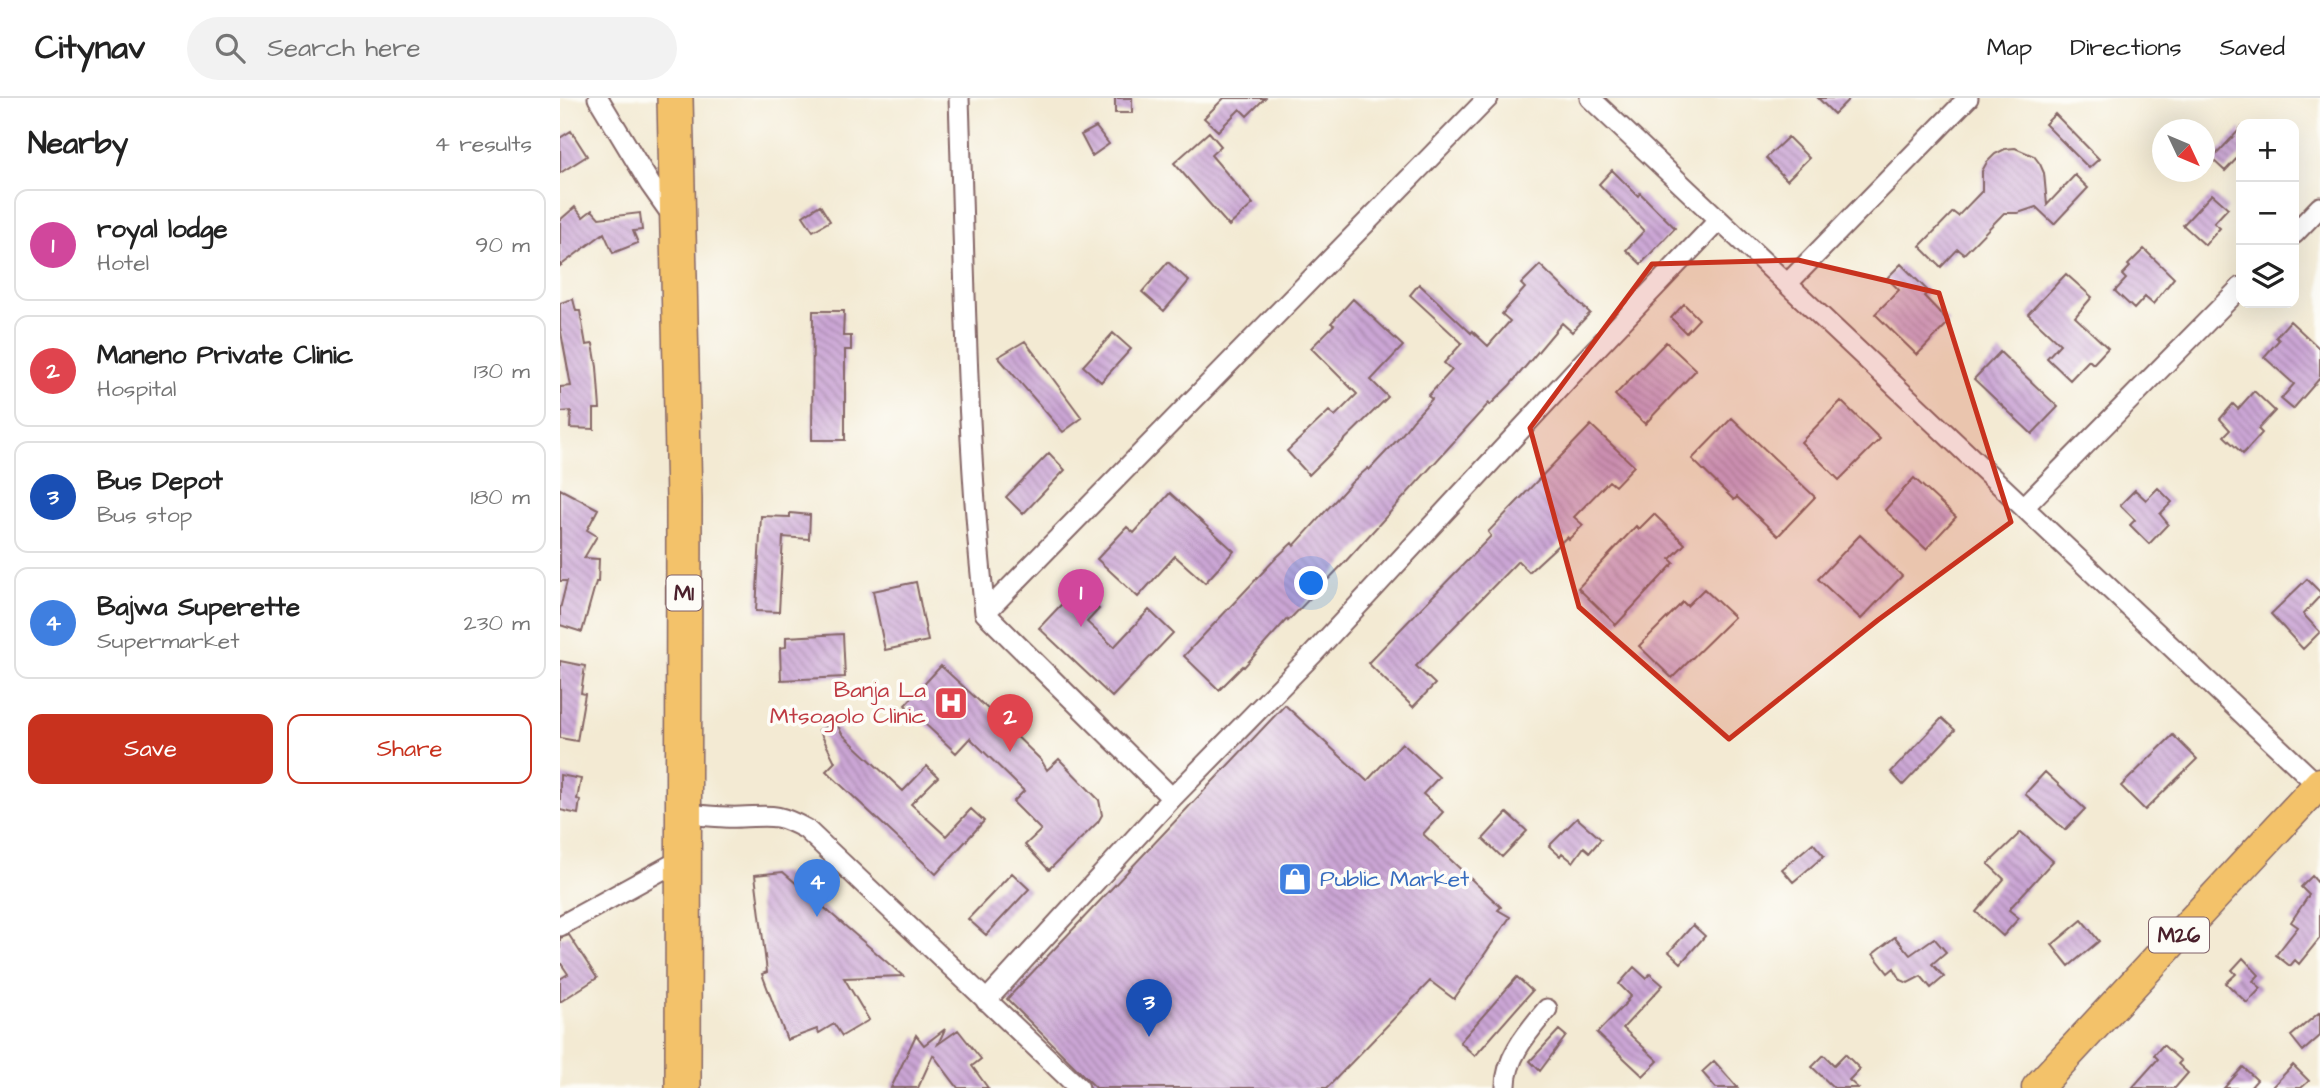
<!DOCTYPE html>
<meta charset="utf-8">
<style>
body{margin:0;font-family:"Architects Daughter",sans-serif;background:#f2f2f2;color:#222}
.controls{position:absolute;right:21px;top:21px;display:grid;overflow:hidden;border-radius:14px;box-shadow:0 7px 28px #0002}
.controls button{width:63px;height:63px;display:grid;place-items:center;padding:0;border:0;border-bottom:2px solid #e0e0e0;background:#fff;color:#222;font:35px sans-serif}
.compass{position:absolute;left:1592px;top:21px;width:63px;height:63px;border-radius:50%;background:#fff;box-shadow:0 7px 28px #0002;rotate:134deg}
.you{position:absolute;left:752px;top:486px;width:24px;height:24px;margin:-18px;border:5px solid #fff;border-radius:50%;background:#1a73e8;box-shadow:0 0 0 10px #1a73e833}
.badge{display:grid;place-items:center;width:46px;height:46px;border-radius:50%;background:#c8321e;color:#fff;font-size:23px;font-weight:700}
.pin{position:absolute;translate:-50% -58px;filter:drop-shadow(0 2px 4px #0008)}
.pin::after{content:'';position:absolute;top:37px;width:24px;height:21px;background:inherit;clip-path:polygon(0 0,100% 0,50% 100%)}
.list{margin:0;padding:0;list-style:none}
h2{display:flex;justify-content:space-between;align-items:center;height:91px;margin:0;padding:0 28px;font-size:30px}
h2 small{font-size:23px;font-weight:400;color:#767676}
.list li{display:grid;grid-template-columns:46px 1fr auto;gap:21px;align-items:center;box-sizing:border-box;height:112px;margin:0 14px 14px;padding:0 14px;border:2px solid #e0e0e0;border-radius:14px}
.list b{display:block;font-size:26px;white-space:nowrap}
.list p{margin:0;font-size:23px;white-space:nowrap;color:#767676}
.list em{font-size:23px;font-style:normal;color:#767676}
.actions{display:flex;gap:14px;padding:21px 28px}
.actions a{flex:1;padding:16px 0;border:2px solid #c8321e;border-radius:14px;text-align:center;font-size:24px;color:#c8321e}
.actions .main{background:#c8321e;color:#fff}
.icon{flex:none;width:38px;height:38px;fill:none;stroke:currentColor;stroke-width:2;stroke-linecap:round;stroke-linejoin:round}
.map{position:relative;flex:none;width:1760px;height:990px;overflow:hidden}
header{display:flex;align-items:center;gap:42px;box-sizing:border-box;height:98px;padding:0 35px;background:#fff;border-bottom:2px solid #e0e0e0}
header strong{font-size:33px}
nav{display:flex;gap:38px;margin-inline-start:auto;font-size:24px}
.search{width:490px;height:63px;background:#f2f2f2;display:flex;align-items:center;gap:18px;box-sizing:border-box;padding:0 24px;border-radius:38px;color:#767676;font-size:26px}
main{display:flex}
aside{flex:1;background:#fff}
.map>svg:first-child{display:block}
</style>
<header>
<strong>Citynav</strong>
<div class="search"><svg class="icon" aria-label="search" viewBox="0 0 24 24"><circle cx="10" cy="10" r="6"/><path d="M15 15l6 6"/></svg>Search here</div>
<nav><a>Map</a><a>Directions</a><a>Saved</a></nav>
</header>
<main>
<aside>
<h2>Nearby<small>4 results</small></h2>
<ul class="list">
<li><span class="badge" style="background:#d1479c">1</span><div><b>royal lodge</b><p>Hotel</p></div><em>90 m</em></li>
<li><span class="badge" style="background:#e0444e">2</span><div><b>Maneno Private Clinic</b><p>Hospital</p></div><em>130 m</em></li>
<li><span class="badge" style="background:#1a4fb4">3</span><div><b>Bus Depot</b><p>Bus stop</p></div><em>180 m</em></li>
<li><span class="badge" style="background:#3f7fe0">4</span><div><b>Bajwa Superette</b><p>Supermarket</p></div><em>230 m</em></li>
</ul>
<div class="actions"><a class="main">Save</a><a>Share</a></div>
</aside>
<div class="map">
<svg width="1760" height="990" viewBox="0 0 1760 990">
<defs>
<pattern id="building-back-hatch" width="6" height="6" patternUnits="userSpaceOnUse" patternTransform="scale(1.75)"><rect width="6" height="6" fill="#cba6d5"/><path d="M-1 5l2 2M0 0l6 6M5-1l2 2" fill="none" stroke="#a787ad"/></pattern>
</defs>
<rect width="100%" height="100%" fill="#fdfcf7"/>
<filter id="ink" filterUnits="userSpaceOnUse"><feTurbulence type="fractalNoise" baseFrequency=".0143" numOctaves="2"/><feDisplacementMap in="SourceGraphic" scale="14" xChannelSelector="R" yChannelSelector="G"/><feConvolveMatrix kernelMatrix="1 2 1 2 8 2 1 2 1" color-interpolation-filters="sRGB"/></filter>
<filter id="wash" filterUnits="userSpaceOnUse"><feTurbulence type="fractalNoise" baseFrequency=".00686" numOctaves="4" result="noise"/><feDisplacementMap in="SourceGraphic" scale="28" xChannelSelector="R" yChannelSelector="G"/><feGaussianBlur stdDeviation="1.57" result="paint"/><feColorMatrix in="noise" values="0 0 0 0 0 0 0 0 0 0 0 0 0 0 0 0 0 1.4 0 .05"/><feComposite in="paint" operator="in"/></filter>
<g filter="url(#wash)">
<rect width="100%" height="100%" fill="#f3ead3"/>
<g id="blocks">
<path fill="url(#building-back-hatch)" d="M 555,0 L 572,0 L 572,15 L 555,15 Z
M 664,0 L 705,0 L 687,18 L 680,11 L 658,33 L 644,20 Z
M 1258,0 L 1290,0 L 1274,16 Z
M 1495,16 L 1539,61 L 1529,70 L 1485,26 Z
M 536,29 L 549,46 L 532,58 L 521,37 Z
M 1681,30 L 1681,56 L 1665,73 L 1652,61 Z
M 11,33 L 27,58 L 0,75 L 0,40 Z
M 649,34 L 661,48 L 651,57 L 693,106 L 669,128 L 614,65 Z
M 1228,39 L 1249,60 L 1227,82 L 1206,60 Z
M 1455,50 L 1474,58 L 1480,66 L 1484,75 L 1487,107 L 1515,77 L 1528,90 L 1494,126 L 1476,109 L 1458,115 L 1444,115 L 1404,156 L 1398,151 L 1381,169 L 1360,148 L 1393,114 L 1398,118 L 1422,93 L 1422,73 L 1427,64 L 1435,56 L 1445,51 Z
M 1052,72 L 1078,98 L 1080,95 L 1115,130 L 1081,166 L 1066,152 L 1084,133 L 1039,86 Z
M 1652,96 L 1668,110 L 1654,125 L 1660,130 L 1645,147 L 1623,127 Z
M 260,107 L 270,123 L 253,133 L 243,118 Z
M 15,109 L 23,119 L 32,112 L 39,120 L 80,115 L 82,132 L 73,133 L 78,145 L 53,155 L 44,135 L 0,168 L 0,122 Z
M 1584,151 L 1614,180 L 1593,206 L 1585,199 L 1574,211 L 1555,193 L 1566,181 L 1562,177 L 1570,169 L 1568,167 Z
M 608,164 L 629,183 L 604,213 L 582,194 Z
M 1341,166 L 1369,194 L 1364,198 L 1389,224 L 1357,257 L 1315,216 L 1339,192 L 1327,180 Z
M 980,167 L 1030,215 L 1012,234 L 1002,225 L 950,287 L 930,307 L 929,305 L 785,464 L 728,523 L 727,521 L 684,569 L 683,568 L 659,592 L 624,558 L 717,459 L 732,445 L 734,448 L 792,384 L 808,370 L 809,372 L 840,339 L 853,322 L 872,301 L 868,298 L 892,272 L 884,265 L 902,245 L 850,197 L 859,186 L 911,235 L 912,233 L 928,248 L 950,223 L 942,216 L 965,190 L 961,186 Z
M 1506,176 L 1532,199 L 1515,219 L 1548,250 L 1533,266 L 1529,262 L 1510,282 L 1487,260 L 1500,246 L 1468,216 Z
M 13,201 L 16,213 L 20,213 L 26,247 L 33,246 L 37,269 L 40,311 L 34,311 L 34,331 L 10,330 L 11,313 L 0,314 L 0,289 L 11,288 L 0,229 L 0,205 Z
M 793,201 L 843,248 L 811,282 L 828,299 L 749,377 L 727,353 L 769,313 L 775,318 L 797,296 L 751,250 L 774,227 L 771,225 Z
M 1124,206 L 1139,221 L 1126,235 L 1111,220 Z
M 253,213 L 284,213 L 283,238 L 291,238 L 291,252 L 285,252 L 285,342 L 252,342 Z
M 1730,223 L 1760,251 L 1760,280 L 1733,311 L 1721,301 L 1734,286 L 1704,259 L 1719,242 L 1716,239 Z
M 553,235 L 571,251 L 541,284 L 523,268 Z
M 465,243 L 522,320 L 503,334 L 438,259 Z
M 1106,244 L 1136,272 L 1085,326 L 1055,297 Z
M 1440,254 L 1498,309 L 1472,336 L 1414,281 Z
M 1694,293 L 1715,313 L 1698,331 L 1702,335 L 1683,356 L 1664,338 L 1670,332 L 1660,321 L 1673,306 L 1678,311 Z
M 1281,303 L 1320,341 L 1279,382 L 1241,344 Z
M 1172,320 L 1255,399 L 1218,438 L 1177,399 L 1174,402 L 1132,361 Z
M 1031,327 L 1074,368 L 1055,388 L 1049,383 L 1014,419 L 1023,427 L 1009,441 L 1007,439 L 969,474 L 958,463 L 856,568 L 875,586 L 853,609 L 808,565 L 931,438 L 928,434 Z
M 489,355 L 505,372 L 463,416 L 446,399 Z
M 1354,380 L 1396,419 L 1366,451 L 1325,412 Z
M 1598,390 L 1612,404 L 1600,416 L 1608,426 L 1589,446 L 1570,427 L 1575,422 L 1560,407 L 1575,392 L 1586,402 Z
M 0,391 L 38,411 L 27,432 L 37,438 L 24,460 L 39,461 L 38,484 L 36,484 L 22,534 L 0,527 L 0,511 L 7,483 L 0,483 Z
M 610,395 L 674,453 L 645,485 L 615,458 L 578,499 L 537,461 L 567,429 L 574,435 Z
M 230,415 L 250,417 L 249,441 L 223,439 L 219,514 L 196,513 L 201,418 L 230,419 Z
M 1094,416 L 1125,446 L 1110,461 L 1114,465 L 1056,527 L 1018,490 L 1076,428 L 1079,431 Z
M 1300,437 L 1342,478 L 1301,521 L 1258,481 Z
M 1747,481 L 1760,494 L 1760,498 L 1743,516 L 1760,534 L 1743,551 L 1711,516 Z
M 356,484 L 368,543 L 325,552 L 313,493 Z
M 517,490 L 539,511 L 527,524 L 554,549 L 589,512 L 613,535 L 552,599 L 479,530 Z
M 1144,491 L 1174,519 L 1112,580 L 1079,548 L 1123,504 L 1127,508 Z
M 283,536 L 285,579 L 221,582 L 220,550 L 226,549 L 226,539 Z
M 0,563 L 25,568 L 21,595 L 25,596 L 17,643 L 0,640 Z
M 381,568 L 442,624 L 481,662 L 487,672 L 499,661 L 539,702 L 542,717 L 538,724 L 489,772 L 465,747 L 481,732 L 453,704 L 464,693 L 410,640 L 396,655 L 345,607 Z
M 725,607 L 807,683 L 842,645 L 879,679 L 863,696 L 883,714 L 863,736 L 941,809 L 938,812 L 950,819 L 894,901 L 870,883 L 767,990 L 536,990 L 447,901 Z
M 1382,620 L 1395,632 L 1343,687 L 1331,674 Z
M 276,624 L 282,636 L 343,693 L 367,668 L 378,679 L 351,706 L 386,738 L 411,711 L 424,723 L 376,776 L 266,673 L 275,664 L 259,632 Z
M 1613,637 L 1637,661 L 1585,712 L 1561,688 Z
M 1485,674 L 1525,711 L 1505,732 L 1465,696 Z
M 0,677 L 21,681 L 17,701 L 20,702 L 18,716 L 0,712 Z
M 947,715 L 967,733 L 942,759 L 923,741 Z
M 1017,720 L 1041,741 L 1030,754 L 1024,749 L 1013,764 L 1002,755 L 1000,758 L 989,748 Z
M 1461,734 L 1493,763 L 1452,808 L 1449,812 L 1459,820 L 1443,838 L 1416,814 L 1444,781 L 1428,766 Z
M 1253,745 L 1264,758 L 1233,784 L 1222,771 Z
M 223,774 L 343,878 L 284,880 L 309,922 L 282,938 L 274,926 L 259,935 L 257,931 L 227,942 L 202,876 L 207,874 L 195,777 Z
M 452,775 L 469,791 L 426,837 L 408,821 Z
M 1752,778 L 1757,784 L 1760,780 L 1760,840 L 1739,866 L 1735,862 L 1730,868 L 1716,857 L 1738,829 L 1731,824 L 1749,797 L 1741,789 Z
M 1522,822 L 1539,843 L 1509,868 L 1492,847 Z
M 1133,827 L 1145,838 L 1121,865 L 1109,854 Z
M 9,837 L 37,880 L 0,904 L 0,881 L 8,876 L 0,864 L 0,840 Z
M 1335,839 L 1350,857 L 1374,840 L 1386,854 L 1372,866 L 1384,879 L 1371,890 L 1361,878 L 1348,885 L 1341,882 L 1334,870 L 1328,875 L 1313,856 Z
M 1683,860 L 1699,877 L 1693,883 L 1701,890 L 1687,905 L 1666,885 L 1676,876 L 1672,872 Z
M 1074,869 L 1086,880 L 1090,876 L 1103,887 L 1063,930 L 1098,963 L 1083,978 L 1037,935 L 1068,903 L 1067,902 L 1071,898 L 1059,886 Z
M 957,879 L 972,893 L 915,958 L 900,944 Z
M 1760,914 L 1760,938 L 1743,953 L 1731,938 Z
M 385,931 L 378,946 L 398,932 L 421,961 L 412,968 L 428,990 L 398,990 L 373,957 L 358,990 L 331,990 L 356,937 L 364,947 Z
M 999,932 L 1006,938 L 980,973 L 970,963 Z
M 1603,947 L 1621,963 L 1618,966 L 1628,975 L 1615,990 L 1572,990 L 1598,961 L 1594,957 Z
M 1285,956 L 1300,971 L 1289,982 L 1298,990 L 1274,990 L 1252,969 L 1264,957 L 1274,967 Z
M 1154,963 L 1178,990 L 1156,990 L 1142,974 Z
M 1733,967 L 1749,983 L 1741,990 L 1711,990 Z
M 1683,969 L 1697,982 L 1690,990 L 1664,990 Z"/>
</g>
</g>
<g filter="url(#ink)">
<use href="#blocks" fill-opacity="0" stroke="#856666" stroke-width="2"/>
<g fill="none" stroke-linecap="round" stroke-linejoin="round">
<g stroke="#856666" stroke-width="23">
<path id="street" d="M 38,0 L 90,86 L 114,120
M 399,0 C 405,172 406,345 425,515
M 1030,0 L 1760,689
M 1734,136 L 1760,109
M 1228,185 L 1408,0
M 1464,409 L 1681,189
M 612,700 L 425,515 L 928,0
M 124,716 C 143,717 162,720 181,719 C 212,718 217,715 246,731 L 519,990
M 0,828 L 122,761
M 426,903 L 612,700 L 753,556 L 1014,274 L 1159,122
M 946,990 C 945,959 969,933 987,911"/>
</g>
<g stroke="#856666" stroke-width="33">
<path id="primary" d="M 1477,990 L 1760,685"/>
</g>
<g stroke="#856666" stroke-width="38">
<path id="highway" d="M 115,0 L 124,402 L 123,990"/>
</g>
<use href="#street" stroke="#fff" stroke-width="19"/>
<use href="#primary" stroke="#f3c26a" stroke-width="30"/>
<use href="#highway" stroke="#f3c26a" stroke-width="35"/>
</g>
</g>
<path fill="#c8321e" fill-opacity="0.2" stroke="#c8321e" stroke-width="5" stroke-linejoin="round" d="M 1238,162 L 1379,195 L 1451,424 L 1318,522 L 1169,641 L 1019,509 L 970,330 L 1092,166 Z"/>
<defs>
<g id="hospital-square" transform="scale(1.75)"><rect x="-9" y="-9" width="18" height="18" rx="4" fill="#e0444e" stroke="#fdfcf7"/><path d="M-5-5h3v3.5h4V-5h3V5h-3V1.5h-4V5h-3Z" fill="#fff"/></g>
<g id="shop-square" transform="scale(1.75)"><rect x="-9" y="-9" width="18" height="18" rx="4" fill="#3f7fe0" stroke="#fdfcf7"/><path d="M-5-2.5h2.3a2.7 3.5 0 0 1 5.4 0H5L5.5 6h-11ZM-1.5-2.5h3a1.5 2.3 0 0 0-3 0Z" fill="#fff"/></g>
</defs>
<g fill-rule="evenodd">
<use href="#hospital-square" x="391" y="605"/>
<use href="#shop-square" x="735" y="781"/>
</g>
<g text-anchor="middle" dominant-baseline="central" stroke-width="7" stroke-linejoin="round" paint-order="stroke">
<g fill="#fdfcf7" stroke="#806168" stroke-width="2">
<rect x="106.5" y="477.5" width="35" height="35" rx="5"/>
<rect x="1589" y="819.5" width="60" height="35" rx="5"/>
</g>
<g font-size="21" font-weight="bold" fill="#4a1f2b">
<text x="124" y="495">M1</text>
<text x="1619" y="837">M26</text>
</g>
<g font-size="23" fill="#be3a42" stroke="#fdfcf7" text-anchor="end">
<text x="366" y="592">Banja La<tspan x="366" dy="26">Mtsogolo Clinic</tspan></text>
</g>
<g font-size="23" fill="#366cbe" stroke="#fdfcf7" text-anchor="start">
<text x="760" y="781">Public Market</text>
</g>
</g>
</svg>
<div class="controls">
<button>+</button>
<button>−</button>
<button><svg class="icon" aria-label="layers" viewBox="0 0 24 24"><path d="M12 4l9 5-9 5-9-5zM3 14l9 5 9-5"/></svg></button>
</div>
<svg class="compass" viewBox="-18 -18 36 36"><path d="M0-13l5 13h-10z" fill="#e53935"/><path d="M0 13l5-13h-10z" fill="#767676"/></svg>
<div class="you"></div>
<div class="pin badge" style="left:521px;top:529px;background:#d1479c">1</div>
<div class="pin badge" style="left:450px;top:654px;background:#e0444e">2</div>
<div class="pin badge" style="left:589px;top:939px;background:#1a4fb4">3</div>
<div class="pin badge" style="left:257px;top:819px;background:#3f7fe0">4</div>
</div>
</main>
